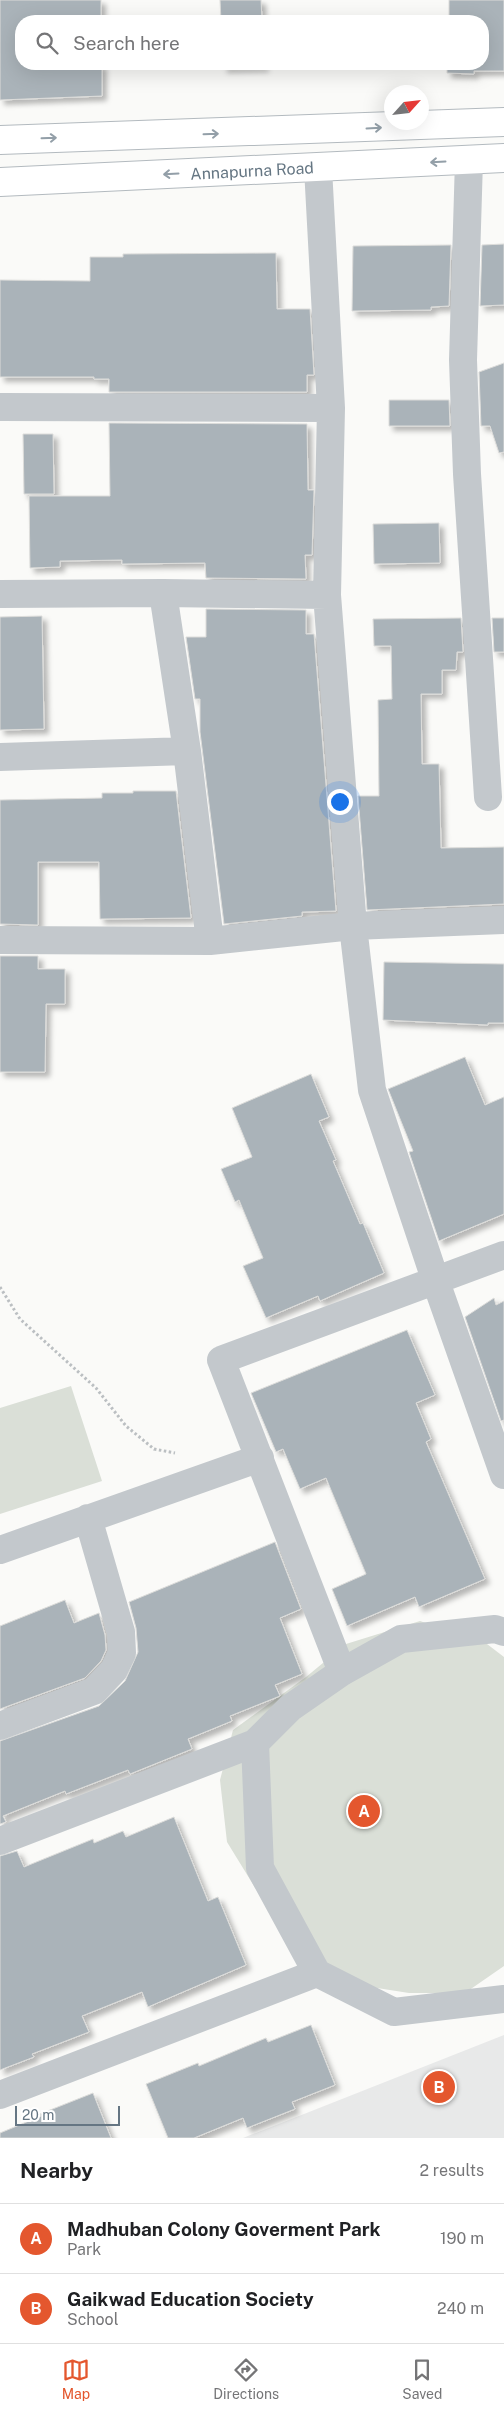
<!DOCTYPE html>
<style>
body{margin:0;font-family:"Public Sans",sans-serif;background:#f2f2f2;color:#202124}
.compass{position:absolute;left:384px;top:85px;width:45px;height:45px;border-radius:50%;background:#fff;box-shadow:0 5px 20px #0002;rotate:63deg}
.scale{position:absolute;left:15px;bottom:12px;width:105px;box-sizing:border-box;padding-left:5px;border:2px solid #657683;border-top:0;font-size:14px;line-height:18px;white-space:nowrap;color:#657683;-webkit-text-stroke:4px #fff;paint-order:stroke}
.you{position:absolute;left:339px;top:801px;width:18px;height:18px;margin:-12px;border:4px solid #fff;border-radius:50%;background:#1a73e8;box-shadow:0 0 0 8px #1a73e833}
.badge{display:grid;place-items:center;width:32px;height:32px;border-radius:50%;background:#e4572e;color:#fff;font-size:16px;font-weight:700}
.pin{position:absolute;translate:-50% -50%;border:2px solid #fff;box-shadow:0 1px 5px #0006}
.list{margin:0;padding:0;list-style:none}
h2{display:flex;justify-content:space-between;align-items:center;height:65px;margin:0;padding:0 20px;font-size:21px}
h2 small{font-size:16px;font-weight:400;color:#757577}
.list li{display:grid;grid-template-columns:32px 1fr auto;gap:15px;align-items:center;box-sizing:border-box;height:70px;padding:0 20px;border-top:1px solid #e0e0e0}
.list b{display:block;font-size:19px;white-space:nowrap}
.list p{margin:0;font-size:16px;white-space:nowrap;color:#757577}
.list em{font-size:16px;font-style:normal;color:#757577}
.icon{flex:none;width:28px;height:28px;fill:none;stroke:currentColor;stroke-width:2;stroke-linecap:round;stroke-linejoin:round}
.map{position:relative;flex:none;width:504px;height:2138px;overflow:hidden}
.search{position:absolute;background:#fff;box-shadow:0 5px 20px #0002;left:15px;right:15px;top:15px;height:55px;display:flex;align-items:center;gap:12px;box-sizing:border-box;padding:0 18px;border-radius:20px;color:#757577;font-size:19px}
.sheet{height:205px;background:#fff}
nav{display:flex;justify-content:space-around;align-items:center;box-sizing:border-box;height:70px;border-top:1px solid #e0e0e0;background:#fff;font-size:14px;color:#757577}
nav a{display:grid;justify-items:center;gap:2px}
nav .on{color:#e4572e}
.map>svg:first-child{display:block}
</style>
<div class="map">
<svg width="504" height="2138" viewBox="0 0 504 2138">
<defs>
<filter id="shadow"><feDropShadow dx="4.5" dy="4.5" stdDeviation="2.5" flood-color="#0004"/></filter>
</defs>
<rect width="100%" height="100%" fill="#fafaf8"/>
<path fill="#e8e9e9" d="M 504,2035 L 504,2138 L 243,2138 Z"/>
<path fill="#dadfd7" d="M 71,1386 L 102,1481 L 0,1514 L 0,1408 Z
M 420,1621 L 487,1644 L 504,1657 L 504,1966 L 465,1993 L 409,1993 L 345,1983 L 302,1964 L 227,1842 L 220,1780 L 233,1730 L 306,1677 L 346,1644 Z"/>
<path fill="#aab3b9" stroke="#dcdcda" filter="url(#shadow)" d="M 0,0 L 101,0 L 101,21 L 21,21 L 21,64 L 102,64 L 102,96 L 0,100 Z
M 220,0 L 261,0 L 262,21 L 221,21 Z
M 449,0 L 504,0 L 504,71 L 474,71 L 474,74 L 447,73 L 447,64 L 483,64 L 483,21 L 449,21 Z
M 223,64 L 264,64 L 264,67 L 223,68 Z
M 504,244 L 504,305 L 480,306 L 482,245 Z
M 451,245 L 449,306 L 431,307 L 431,310 L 352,311 L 353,246 Z
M 276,253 L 277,309 L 310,309 L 314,375 L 307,375 L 307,392 L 109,392 L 109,379 L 94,379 L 94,377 L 0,377 L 0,280 L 90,281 L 90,257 L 123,257 L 123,254 Z
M 504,363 L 504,452 L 499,453 L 490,426 L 481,426 L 479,372 Z
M 389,400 L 449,400 L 450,426 L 389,426 Z
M 109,423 L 307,424 L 308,490 L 314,490 L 312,555 L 305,555 L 306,579 L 206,578 L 205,563 L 122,564 L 122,560 L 60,561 L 60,567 L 30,568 L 29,496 L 110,496 Z
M 23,434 L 53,434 L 54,494 L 24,494 Z
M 439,523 L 440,563 L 374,564 L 373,524 Z
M 206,609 L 306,610 L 306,634 L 314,634 L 336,911 L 302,912 L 302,916 L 224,924 L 200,732 L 200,699 L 195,699 L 186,637 L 206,637 Z
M 42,616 L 44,729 L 0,730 L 0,617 Z
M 461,618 L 463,652 L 457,652 L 456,670 L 442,670 L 442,694 L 421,694 L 422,764 L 439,764 L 441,848 L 504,847 L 504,904 L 367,910 L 358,796 L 379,796 L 378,700 L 392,699 L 391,646 L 374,646 L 373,619 Z
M 492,618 L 504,618 L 504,652 L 494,652 Z
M 133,791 L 176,791 L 191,918 L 100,919 L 99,862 L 38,862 L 38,925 L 0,924 L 0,800 L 102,798 L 102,793 L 133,793 Z
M 0,956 L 38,956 L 38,969 L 65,969 L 65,1004 L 46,1004 L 45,1072 L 0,1072 Z
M 384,962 L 504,964 L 504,1023 L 488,1023 L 488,1025 L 383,1020 Z
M 465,1057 L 485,1105 L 504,1097 L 504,1214 L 439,1241 L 409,1152 L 413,1151 L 388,1089 Z
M 311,1074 L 329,1117 L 319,1121 L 336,1160 L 333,1161 L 360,1224 L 363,1223 L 384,1273 L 320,1301 L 318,1296 L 266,1318 L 243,1266 L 263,1258 L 239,1200 L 235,1202 L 221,1169 L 252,1157 L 232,1108 Z
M 494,1298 L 496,1305 L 504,1301 L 504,1420 L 501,1421 L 465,1317 Z
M 407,1330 L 435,1395 L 416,1403 L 431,1439 L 426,1442 L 485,1579 L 419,1607 L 415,1597 L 347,1626 L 332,1589 L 366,1574 L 326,1478 L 300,1489 L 283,1449 L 276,1452 L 251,1393 Z
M 275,1542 L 301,1609 L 280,1618 L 302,1674 L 275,1685 L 280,1696 L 230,1716 L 232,1721 L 188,1739 L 192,1749 L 130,1774 L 128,1770 L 66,1794 L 65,1791 L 3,1816 L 6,1822 L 0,1824 L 0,1741 L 99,1706 L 125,1681 L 138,1652 L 136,1628 L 129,1602 Z
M 65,1600 L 74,1623 L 99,1613 L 105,1635 L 106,1650 L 101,1661 L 85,1678 L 0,1709 L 0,1626 Z
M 174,1817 L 208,1901 L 218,1897 L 246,1965 L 148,2007 L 142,1992 L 82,2016 L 89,2032 L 32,2054 L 34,2057 L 0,2070 L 0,1856 L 17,1851 L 24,1867 L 93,1839 L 94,1843 L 123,1831 L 126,1837 Z
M 311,2025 L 335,2085 L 292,2102 L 295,2109 L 247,2128 L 243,2118 L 194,2138 L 168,2138 L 146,2084 L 198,2063 L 199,2066 L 266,2038 L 268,2042 Z
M 93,2093 L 111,2138 L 0,2138 L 0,2133 L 41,2116 L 40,2114 Z"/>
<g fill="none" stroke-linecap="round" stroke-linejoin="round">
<g stroke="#b3babf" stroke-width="30">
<path id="secondary" d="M 0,140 L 504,122
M 0,182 L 504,158"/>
</g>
<path stroke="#bbbfc2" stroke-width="3" stroke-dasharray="2.5 2.5" stroke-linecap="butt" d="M 0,1287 L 20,1319 L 96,1388 L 126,1426 L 154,1449 L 175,1453"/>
<path stroke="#c3c8cc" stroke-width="28" d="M 469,160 L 463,360 L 467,474 L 488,797
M 318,168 L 331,408 L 327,595 L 353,926 L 372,1090 L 436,1282 L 504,1475
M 0,407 L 331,408
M 163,593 L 187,751 L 210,941
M 0,594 L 163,593 L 327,595
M 0,757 L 187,751
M 0,940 L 210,941 L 353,926 L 504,920
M 0,1550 L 260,1458
M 342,1672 L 221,1360 L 504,1255
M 0,1726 L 94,1691 L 114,1670 L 122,1653 L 121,1632 L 88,1518
M 255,1743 L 260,1868 L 317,1973 L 394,2012 L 504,1999
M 0,1841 L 255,1743 L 290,1708 L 342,1672 L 401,1639 L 495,1629 L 504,1632
M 0,2095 L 317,1973"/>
<use href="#secondary" stroke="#fff" stroke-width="28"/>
</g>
<defs><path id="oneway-shaft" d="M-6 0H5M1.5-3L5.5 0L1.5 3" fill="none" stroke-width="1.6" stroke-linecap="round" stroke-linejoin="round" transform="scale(1.25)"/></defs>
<g stroke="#939fa8">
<use href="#oneway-shaft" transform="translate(374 128) rotate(-3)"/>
<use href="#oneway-shaft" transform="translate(211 134) rotate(-2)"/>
<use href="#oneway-shaft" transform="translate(49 138) rotate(-2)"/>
<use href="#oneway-shaft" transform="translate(438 162) rotate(177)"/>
<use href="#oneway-shaft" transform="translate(171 174) rotate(177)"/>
</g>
<g text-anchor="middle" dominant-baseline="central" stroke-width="5" stroke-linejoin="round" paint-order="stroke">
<g font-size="16" fill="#657683" stroke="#fff">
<text transform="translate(252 171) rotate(-3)">Annapurna Road</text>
</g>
</g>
</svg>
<svg class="compass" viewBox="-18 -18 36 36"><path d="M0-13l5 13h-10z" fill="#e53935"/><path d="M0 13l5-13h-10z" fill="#757577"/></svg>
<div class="scale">20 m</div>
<div class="you"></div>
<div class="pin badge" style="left:364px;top:1811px">A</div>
<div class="pin badge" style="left:439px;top:2087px">B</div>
<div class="search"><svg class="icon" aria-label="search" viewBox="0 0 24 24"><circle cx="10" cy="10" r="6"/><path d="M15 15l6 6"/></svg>Search here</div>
</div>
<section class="sheet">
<h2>Nearby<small>2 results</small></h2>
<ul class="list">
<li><span class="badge">A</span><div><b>Madhuban Colony Goverment Park</b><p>Park</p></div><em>190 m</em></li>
<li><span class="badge">B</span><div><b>Gaikwad Education Society</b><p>School</p></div><em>240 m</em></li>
</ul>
</section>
<nav>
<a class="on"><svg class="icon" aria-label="map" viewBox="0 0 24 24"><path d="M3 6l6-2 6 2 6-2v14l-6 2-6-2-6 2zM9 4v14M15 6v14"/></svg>Map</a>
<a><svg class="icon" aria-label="directions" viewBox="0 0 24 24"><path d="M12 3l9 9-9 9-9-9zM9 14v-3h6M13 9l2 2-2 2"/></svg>Directions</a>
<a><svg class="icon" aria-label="saved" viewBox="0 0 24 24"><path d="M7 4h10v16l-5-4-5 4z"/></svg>Saved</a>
</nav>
